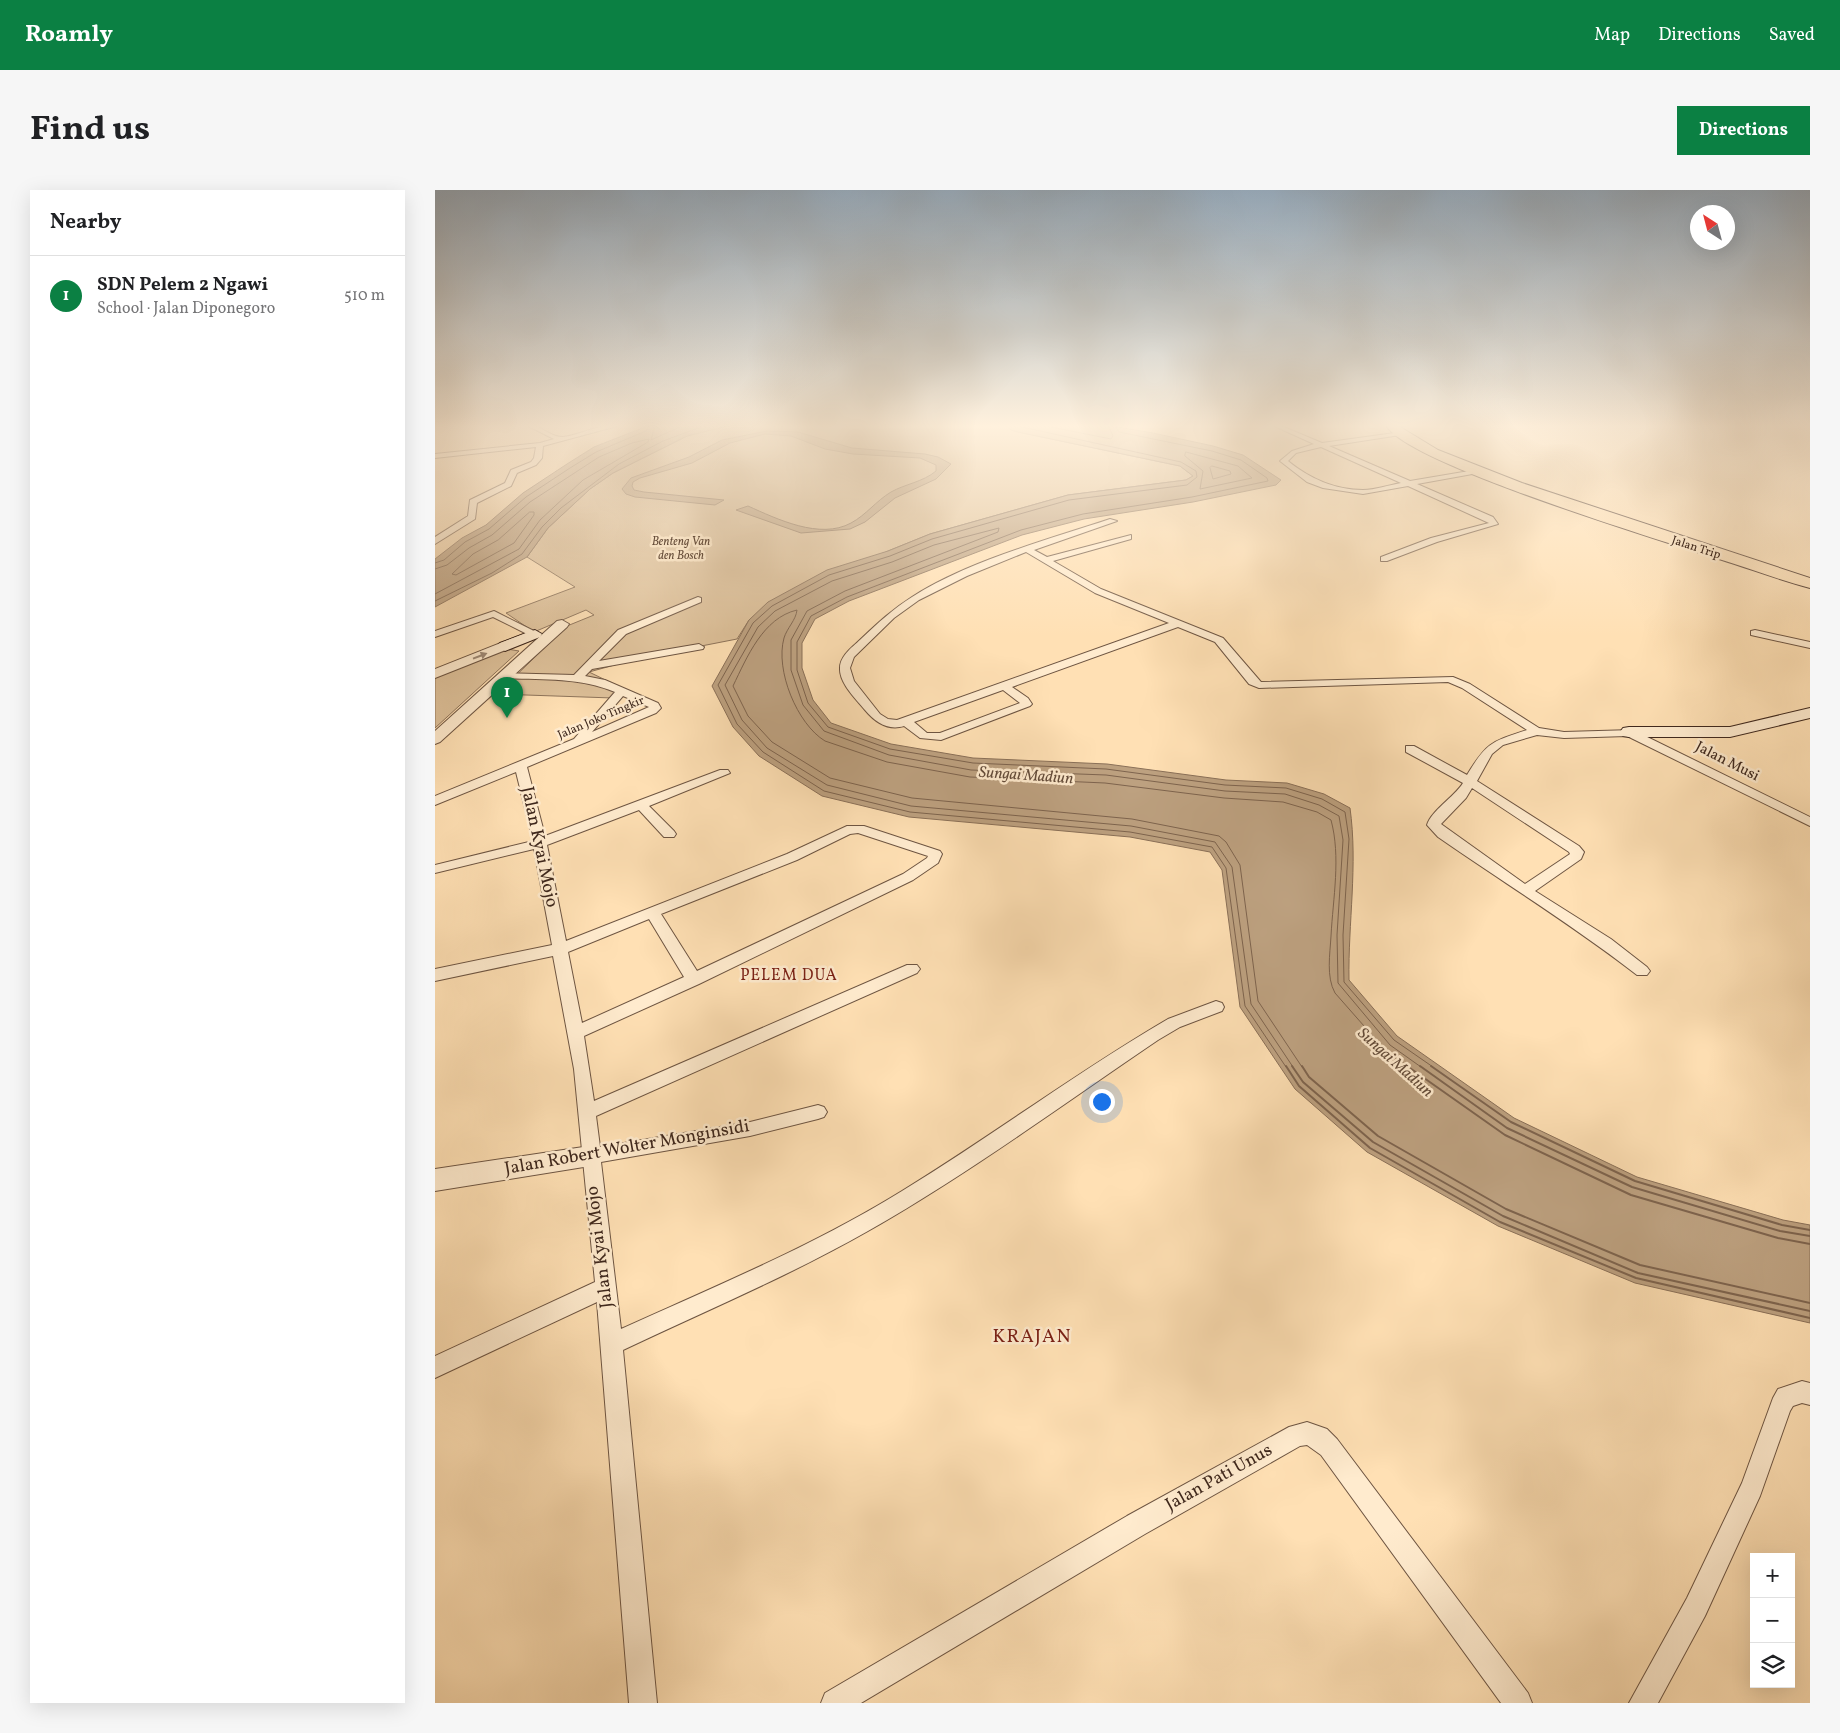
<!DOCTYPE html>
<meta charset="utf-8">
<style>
body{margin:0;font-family:Vollkorn,serif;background:#f6f6f6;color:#202124}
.controls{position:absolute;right:15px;bottom:15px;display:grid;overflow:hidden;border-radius:0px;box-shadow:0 5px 20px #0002}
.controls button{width:45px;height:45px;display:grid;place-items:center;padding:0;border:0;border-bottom:1px solid #e0e0e0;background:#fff;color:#202124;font:25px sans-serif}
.compass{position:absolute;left:1255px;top:15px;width:45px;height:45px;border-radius:50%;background:#fff;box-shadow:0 5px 20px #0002;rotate:324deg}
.you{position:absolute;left:666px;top:911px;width:18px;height:18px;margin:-12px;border:4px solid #fff;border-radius:50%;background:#1a73e8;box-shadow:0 0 0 8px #1a73e833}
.badge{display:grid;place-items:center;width:32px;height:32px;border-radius:50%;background:#0b8043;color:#fff;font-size:16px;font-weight:700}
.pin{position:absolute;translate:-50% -41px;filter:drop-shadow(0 1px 2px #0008)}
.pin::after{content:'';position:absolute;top:26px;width:18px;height:15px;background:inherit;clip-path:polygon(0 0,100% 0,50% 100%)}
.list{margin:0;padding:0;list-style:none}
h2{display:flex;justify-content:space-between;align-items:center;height:65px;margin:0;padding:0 20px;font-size:21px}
h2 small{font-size:16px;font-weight:400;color:#757577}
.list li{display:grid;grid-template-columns:32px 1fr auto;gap:15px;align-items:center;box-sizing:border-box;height:80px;padding:0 20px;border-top:1px solid #e0e0e0}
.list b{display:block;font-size:19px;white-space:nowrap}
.list p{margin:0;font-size:16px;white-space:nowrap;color:#757577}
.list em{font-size:16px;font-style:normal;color:#757577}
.icon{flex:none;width:28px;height:28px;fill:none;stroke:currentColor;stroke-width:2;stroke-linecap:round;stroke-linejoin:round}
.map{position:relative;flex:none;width:1375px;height:1513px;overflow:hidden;border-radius:0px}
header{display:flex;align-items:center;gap:30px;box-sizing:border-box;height:70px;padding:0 25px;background:#0b8043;color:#fff}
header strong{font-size:24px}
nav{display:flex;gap:28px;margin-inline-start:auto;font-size:18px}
.intro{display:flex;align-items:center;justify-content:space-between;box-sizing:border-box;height:120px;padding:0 30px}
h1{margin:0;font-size:35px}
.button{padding:12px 22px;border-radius:0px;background:#0b8043;color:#fff;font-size:18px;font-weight:700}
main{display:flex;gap:30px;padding:0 30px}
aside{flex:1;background:#fff;border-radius:0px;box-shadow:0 5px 20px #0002}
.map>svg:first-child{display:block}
</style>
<header>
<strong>Roamly</strong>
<nav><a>Map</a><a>Directions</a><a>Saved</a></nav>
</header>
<div class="intro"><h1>Find us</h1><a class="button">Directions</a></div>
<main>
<aside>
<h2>Nearby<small></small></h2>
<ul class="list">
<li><span class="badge">1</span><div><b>SDN Pelem 2 Ngawi</b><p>School · Jalan Diponegoro</p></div><em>510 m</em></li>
</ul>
</aside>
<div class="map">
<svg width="1375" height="1513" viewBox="0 0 1375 1513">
<rect width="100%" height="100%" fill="#ffe0b4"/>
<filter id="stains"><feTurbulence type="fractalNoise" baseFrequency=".004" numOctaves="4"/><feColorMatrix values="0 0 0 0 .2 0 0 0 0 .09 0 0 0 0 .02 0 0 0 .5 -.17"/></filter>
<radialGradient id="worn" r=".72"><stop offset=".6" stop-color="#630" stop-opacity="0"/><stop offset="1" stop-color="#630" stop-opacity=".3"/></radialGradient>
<path fill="#dec19a" stroke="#8e745b" d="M 296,235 L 571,235 L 576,240 L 583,242 L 745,276 L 758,286 L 751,290 L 633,305 L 495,344 L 453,361 L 314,430 L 302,449 L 205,468 L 154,482 L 187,498 L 178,508 L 62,504 L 132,436 L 159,425 L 151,420 L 99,442 L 71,423 L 140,397 L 92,367 L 113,338 L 155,299 L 178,283 L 252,246 Z
M 72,459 L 84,461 L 0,538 L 0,488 Z"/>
<path fill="#bda180" stroke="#8a7058" d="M 215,235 L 296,235 L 252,246 L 178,283 L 155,299 L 113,338 L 92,367 L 0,417 L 0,369 L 27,348 L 51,335 L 88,303 L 132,274 L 159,257 Z
M 571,235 L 671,235 L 718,243 L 778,256 L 808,265 L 846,290 L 841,295 L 758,312 L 649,329 L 587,345 L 414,411 L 380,429 L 367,453 L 367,478 L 378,510 L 396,533 L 456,554 L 538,568 L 672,574 L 791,590 L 852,593 L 889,604 L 915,618 C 923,675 913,733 914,790 L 962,846 L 1079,928 L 1202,987 L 1348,1030 L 1375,1035 L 1375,1133 L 1200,1093 L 1063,1036 L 932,962 L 860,899 L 805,817 L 787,680 L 775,662 L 695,647 L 474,627 L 387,606 L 324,566 L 298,537 L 277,496 L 314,430 L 333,412 L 392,380 L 453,361 L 495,344 L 633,305 L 751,290 L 758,286 L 745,276 L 583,242 L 576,240 Z
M 332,241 L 363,242 L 417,258 L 490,264 L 503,267 L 516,274 L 501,289 L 460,308 L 430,332 L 415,339 L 366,343 L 301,320 L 313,316 C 342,329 385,350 416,333 C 431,325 441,311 456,302 C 470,294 488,292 501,281 L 501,275 L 485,268 L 418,264 L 390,259 L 356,246 L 330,244 L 295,253 L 257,273 L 205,288 L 198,292 L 197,296 L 199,300 L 209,302 L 289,310 L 280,315 L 200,307 L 191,304 L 187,299 L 196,288 L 254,267 L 287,250 Z"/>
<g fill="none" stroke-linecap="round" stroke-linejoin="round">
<path stroke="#7e644e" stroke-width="1" d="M 220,235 L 216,250 L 249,235
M 578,235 L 746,272 L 761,281 L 762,287 L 752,295 L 634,310 L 497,349 L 455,366 L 394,385 L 337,416 L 318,433 L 283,495 L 302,534 L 328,562 L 389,601 L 475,622 L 695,642 L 777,657 L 791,678 L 810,816 L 851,877
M 606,235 L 676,249 L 678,246 L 673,235
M 679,235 L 684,242 L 777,261 L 806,270 L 832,288 L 833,291 L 757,307 L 648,324 L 586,340 L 412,407 L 376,426 L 362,452 L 362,480 L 373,513 L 393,537 L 455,559 L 538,573 L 671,579 L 790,595 L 851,598 L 887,609 L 910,622 L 914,649 L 908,745 L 909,792 L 959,850 L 998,877
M 751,262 L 803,276 L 817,288 L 765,299 L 768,281 L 750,266 Z
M 777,276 L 795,281 L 796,284 L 778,289 L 775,278 Z
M 95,322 L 99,322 L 99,325 L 79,353 L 21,385 L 17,384 L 38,364 L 63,350 Z
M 0,373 L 9,370 L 30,352 L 54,339 L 91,307 L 135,278 L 161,262 L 211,241 L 214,235
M 0,379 L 12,375 L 34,358 L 57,345 L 95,312 L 164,267 L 197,253 L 214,249 L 213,252 L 148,290 L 105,330 L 84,359 L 0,404
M 0,411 L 57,383 L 87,364 L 107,337 L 126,318 L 184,274 L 228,251 L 271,235
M 858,877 L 816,814 L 797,677 L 780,652 L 696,636 L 476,616 L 392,595 L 332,558 L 307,530 L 290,495 L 323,437 L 340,421 L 397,391 L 457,372 L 499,355 L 564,338 L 563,342 L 410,401 L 372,421 L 356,450 L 356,480 L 368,515 L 389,541 L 454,565 L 536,580 L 671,585 L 790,601 L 850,604 L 884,615 L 904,626 L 908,650 L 902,745 L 903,793 L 955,855 L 986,877
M 867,877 L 823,811 L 805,675 L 791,652 L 784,646 L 697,629 L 477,608 L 395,588 L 337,552 L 313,526 L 298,496 C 312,467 328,428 362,420 C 361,430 352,438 349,448 C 340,480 362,534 390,551 L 452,572 L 535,587 L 670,593 L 789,608 L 848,612 L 882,622 L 896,630 C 906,667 898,708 896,746 C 895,764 891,787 900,803 L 951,861 L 974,877"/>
<path stroke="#7e644e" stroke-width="2" d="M 851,876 L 864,896 L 935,958 L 1065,1032 L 1201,1088 L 1375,1128
M 857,876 L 868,892 L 938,952 L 1068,1026 L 1203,1083 L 1375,1121
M 867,876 L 874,887 L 943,946 L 1071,1019 L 1205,1075 L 1375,1113
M 972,876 L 1070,945 L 1196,1005 L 1343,1048 L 1375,1054
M 985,876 L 1072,938 L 1197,997 L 1345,1041 L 1375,1046
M 996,876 L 1076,932 L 1200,991 L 1347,1035 L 1375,1040"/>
<g stroke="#6e5542" stroke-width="2">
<path id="minor" d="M 91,235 C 104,233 115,248 128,247 C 147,245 167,232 186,235 L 108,256 L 107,268 L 101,275 L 82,283 L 76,296 L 42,313 L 40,329 L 0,354 L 0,347 L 33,326 L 35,310 L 70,293 L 76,280 L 96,272 L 99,268 L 101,257 L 0,268 L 0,264 L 105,253 L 119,249 Z
M 837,235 L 844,235 L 887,253 L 967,242 L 965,245 L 894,256 L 975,291 L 1046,279 L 1046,283 L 1043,283 L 982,294 L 1058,327 L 1063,334 L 1002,352 L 952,371 L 946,371 L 946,367 L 996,348 L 1054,333 L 973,296 L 928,304 L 888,298 L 872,292 L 845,271 L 857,261 L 879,254 ZM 886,257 L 966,293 C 954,295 940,300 928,300 C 900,300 874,288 853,271 L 861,263 Z
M 675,329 L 682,331 L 599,360 L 612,367 L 696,345 L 696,349 L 618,371 L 666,399 L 788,448 L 826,492 L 1018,487 L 1035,494 L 1104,538 L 1129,542 L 1198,540 L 1375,627 L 1375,636 L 1192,546 L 1129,548 L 1102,545 L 1068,555 L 1057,564 L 1042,591 L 1144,656 L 1149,662 L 1146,669 L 1100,701 L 1176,749 L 1212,777 L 1215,781 L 1212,785 L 1202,785 C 1138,735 1069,693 1003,647 L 992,635 C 996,621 1019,607 1028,593 L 971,562 L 971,556 L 979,556 L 1032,585 C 1052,552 1056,552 1092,540 L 1027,498 L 1013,492 L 824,498 L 814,494 L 780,452 L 743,437 L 577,497 L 593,508 L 597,514 L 595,516 L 506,550 L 485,548 L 469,536 C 453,541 440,532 430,520 C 421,509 404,493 405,478 C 405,465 419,456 427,448 C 443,433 458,419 477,407 C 533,371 612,350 675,329 ZM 591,362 L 660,403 L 734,433 L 462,530 L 453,529 L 445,524 L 419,491 L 415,478 L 419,467 L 459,428 L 484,410 L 532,386 ZM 568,500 L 585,513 L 505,543 L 492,543 L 479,532 ZM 1037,598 L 1134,662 L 1135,664 L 1090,694 L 1006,634 L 1031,608 Z
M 263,407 L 266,408 L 266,412 L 191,444 L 164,471 L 264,454 L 269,457 L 268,459 L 157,479 L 150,486 L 170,490 L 223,513 L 226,518 L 221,523 L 92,577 L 110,646 L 285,580 L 293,580 L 295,583 L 214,616 L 239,641 L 241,644 L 239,647 L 229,647 L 204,620 L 112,655 L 131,751 L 352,664 L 412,636 L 429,636 L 505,661 L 507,664 L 503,673 L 478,690 L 264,794 L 149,846 L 159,911 L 472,775 L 482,775 L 485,779 L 482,783 L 161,926 L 165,957 L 315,932 L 383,915 L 389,917 L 392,922 L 389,927 L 383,929 L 315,946 L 166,972 L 186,1139 C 281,1096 378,1056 467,1001 C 557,946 642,882 733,829 L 781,811 L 787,813 L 789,817 L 787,821 L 745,837 L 723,850 C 627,915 533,984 433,1041 C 354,1086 270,1121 188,1160 L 222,1513 L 194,1513 L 162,1112 L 0,1188 L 0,1166 L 160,1092 L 139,879 L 118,766 L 0,791 L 0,779 L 117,755 L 99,659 L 0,683 L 0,675 L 98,651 L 81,582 L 0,615 L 0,606 L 139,549 L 180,502 C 145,487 107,490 70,488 L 65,485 L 66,483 L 139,485 L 183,440 ZM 188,506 L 214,517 L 157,542 ZM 423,643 L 493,666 L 492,668 L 468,684 L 262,781 L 226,724 L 362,670 L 415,644 ZM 214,729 L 249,787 L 147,833 L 133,762 Z
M 59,421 L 105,444 L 96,446 L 58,427 L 0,447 L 0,441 Z
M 1320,440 L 1375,452 L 1375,458 L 1316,445 L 1316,441 Z
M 1367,1191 L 1375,1193 L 1375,1215 L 1367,1213 L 1358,1216 L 1355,1221 L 1325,1306 L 1270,1426 L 1223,1513 L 1194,1513 L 1252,1408 L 1307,1293 L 1338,1208 L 1343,1199 Z
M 872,1232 L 892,1239 L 902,1249 L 1093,1503 L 1097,1513 L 1066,1513 L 886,1265 L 872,1255 L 865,1256 L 710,1344 L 426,1513 L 386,1513 L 390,1503 L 692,1326 L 854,1237 Z"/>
</g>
<g stroke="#6e5542" stroke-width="2">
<path id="tertiary" d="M 127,430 L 134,434 L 132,437 L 5,552 L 0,554 L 0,541 L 122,431 Z
M 91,443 L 98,447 L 96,450 L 0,488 L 0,479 Z
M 155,956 L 164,959 L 167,966 L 164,973 L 155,976 L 0,1001 L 0,979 Z"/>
</g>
<g stroke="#3e271c" stroke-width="2">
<path id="secondary" d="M 100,440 L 107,444 L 105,447 L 70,461 L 62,456 L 65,453 Z
M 1375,518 L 1375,528 L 1295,547 L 1194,547 L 1188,546 L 1185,542 L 1188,538 L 1194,537 L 1295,537 Z"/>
</g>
<g stroke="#3e271c" stroke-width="2">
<path id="trunk" d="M 951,235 L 962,235 L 1003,260 L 1087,293 L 1375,388 L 1375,398 C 1341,389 1308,376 1274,366 C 1222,349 969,272 951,235 Z"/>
</g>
<use href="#minor" fill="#ffebce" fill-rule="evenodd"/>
<use href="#tertiary" fill="#ffebce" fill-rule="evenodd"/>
<use href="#secondary" fill="#ffebce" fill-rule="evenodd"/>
<use href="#trunk" fill="#ffe0b4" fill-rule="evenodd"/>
</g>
<defs><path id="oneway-solid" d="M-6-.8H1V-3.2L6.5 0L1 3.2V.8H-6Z" transform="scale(1.25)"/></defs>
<use fill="#9e8975" href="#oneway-solid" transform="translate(45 466) rotate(-21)"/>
<linearGradient id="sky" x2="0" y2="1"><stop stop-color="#97acbe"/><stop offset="0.53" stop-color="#fff1dd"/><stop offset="1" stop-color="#fff1dd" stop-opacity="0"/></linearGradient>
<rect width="1375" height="446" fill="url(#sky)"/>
<g text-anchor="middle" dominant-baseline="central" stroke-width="5" stroke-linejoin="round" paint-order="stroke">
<g font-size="12" font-style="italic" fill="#664e3c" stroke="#ffebce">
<text x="246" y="352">Benteng Van<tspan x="246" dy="14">den Bosch</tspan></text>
</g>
<g font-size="12" fill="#3e271c" stroke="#ffebce">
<text transform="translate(1261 358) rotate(18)">Jalan Trip</text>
<text transform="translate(166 528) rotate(-23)">Jalan Joko Tingkir</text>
</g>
<g font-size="15" fill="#3e271c" stroke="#ffebce">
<text transform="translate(1292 572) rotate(27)">Jalan Musi</text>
</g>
<g font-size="16" font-style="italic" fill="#644c3a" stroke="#ffebce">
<text transform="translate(591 586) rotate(4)">Sungai Madiun</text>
<text transform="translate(960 873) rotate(42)">Sungai Madiun</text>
</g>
<g font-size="16" letter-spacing="1" fill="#7a1f14" stroke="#ffebce">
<text x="354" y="786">PELEM DUA</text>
</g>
<g font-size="18" fill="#3e271c" stroke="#ffebce">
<text transform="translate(104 657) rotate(78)">Jalan Kyai Mojo</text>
<text transform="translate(192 958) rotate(-10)">Jalan Robert Wolter Monginsidi</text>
<text transform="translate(165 1057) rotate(-97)">Jalan Kyai Mojo</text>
<text transform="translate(784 1288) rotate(-29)">Jalan Pati Unus</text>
</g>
<g font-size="19" letter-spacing="1" fill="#7a1f14" stroke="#ffebce">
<text x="597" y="1147">KRAJAN</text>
</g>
</g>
<rect width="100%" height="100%" filter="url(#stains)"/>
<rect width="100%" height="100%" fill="url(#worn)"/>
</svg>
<div class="controls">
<button>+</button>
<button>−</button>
<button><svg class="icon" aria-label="layers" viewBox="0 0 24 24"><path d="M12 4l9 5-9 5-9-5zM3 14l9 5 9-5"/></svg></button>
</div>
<svg class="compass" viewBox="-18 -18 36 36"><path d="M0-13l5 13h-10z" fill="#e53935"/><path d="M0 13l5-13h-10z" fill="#757577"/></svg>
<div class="you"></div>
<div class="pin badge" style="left:72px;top:528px">1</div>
</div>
</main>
